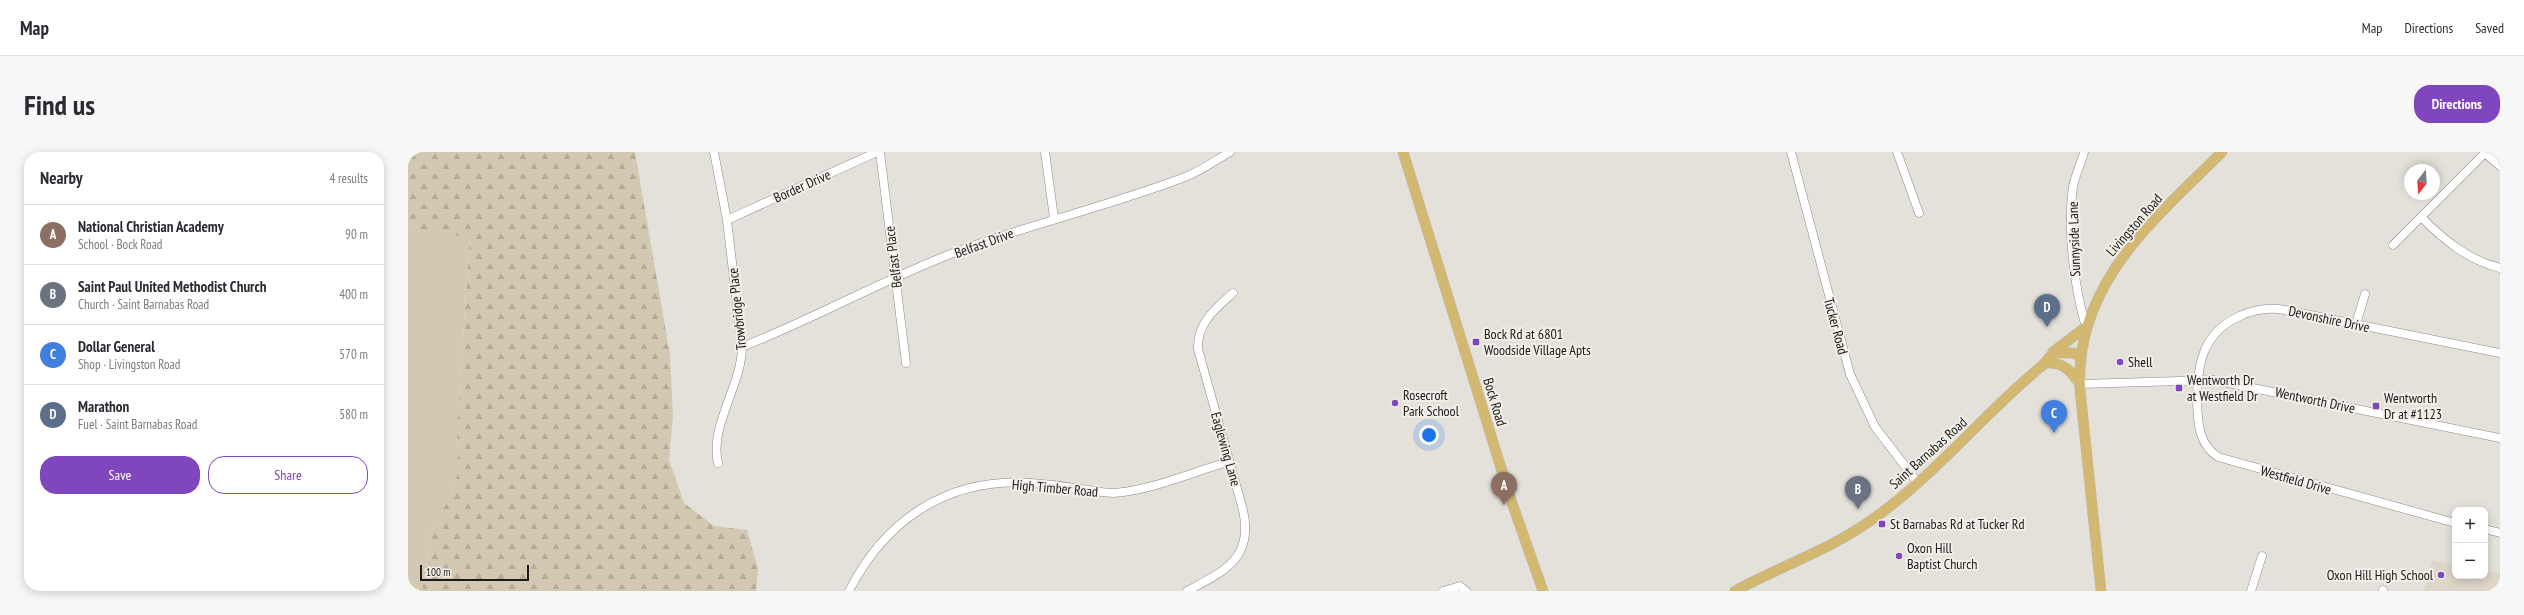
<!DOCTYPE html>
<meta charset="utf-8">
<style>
body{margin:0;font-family:"PT Sans Narrow",sans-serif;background:#f7f7f7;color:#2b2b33}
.controls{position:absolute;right:12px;bottom:12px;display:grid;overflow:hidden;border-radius:8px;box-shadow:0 2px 10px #0003}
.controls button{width:36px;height:36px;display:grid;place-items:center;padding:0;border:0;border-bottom:1px solid #e1e1e2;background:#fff;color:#2b2b33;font:20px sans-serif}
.compass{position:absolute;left:1996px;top:12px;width:36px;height:36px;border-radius:50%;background:#fff;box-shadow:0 2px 10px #0003;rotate:197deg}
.scale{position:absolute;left:12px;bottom:10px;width:109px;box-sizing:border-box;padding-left:4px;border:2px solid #1b1a17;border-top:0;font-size:11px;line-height:14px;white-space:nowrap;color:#1b1a17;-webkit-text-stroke:3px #f2eee8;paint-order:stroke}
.you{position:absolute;left:1021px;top:283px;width:14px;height:14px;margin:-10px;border:3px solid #fff;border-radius:50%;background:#1a73e8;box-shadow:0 0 0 6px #1a73e833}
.badge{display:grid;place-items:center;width:26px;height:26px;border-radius:50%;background:#8046bd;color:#fff;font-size:13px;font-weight:700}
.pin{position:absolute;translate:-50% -33px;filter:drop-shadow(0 1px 2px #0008)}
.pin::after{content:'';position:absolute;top:21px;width:14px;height:12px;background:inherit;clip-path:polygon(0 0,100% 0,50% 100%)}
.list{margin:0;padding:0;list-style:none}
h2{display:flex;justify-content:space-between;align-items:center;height:52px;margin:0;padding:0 16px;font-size:17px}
h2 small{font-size:13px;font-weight:400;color:#7c7c81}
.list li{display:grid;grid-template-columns:26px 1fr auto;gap:12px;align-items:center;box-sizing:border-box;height:60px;padding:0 16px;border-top:1px solid #e1e1e2}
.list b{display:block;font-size:15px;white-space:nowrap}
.list p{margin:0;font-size:13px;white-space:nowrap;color:#7c7c81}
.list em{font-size:13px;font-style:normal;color:#7c7c81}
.actions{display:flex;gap:8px;padding:12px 16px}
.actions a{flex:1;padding:9px 0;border:1px solid #8046bd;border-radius:16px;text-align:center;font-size:14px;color:#8046bd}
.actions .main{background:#8046bd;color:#fff}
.map{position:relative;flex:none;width:2092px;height:439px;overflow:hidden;border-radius:16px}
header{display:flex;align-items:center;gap:24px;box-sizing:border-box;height:56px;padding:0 20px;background:#fff;border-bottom:1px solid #e1e1e2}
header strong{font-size:19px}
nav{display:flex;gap:22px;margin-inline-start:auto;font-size:14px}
.intro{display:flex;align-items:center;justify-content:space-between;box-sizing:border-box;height:96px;padding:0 24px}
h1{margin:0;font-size:28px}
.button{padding:10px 18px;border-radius:16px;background:#8046bd;color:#fff;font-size:14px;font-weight:700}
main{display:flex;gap:24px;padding:0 24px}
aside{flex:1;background:#fff;border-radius:16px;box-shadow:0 2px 10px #0003}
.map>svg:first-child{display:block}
</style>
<header>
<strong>Map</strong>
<nav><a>Map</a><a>Directions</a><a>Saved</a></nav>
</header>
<div class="intro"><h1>Find us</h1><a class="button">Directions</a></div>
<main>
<aside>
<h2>Nearby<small>4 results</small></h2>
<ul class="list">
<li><span class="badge" style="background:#8d6e63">A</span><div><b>National Christian Academy</b><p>School · Bock Road</p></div><em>90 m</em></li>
<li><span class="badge" style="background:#6b7280">B</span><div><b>Saint Paul United Methodist Church</b><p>Church · Saint Barnabas Road</p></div><em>400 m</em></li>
<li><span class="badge" style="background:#3f7fe0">C</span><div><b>Dollar General</b><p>Shop · Livingston Road</p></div><em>570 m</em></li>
<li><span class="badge" style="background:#5c6f8a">D</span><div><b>Marathon</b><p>Fuel · Saint Barnabas Road</p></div><em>580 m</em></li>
</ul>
<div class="actions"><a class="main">Save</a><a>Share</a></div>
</aside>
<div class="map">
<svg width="2092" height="439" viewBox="0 0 2092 439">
<defs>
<pattern id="forest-firs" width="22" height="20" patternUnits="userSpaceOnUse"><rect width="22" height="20" fill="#d3c8b2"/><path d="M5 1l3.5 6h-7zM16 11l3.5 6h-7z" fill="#b5ab98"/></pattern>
</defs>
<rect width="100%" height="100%" fill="#e4e1db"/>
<path fill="#ddd6c9" d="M 2024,408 L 2047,413 L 2047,424 L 2077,424 L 2077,419 L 2092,422 L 2092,439 L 2016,439 Z"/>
<path fill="#d3c8b2" d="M 0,79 L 62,84 L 49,272 L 50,318 L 45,341 L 25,373 L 14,439 L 0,439 Z"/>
<path fill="url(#forest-firs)" d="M 0,0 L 227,0 L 262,203 L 265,263 L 261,308 L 276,351 L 306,374 L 339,378 L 350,417 L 348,439 L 14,439 L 25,373 L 45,341 L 50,318 L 49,272 L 62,85 L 0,79 Z"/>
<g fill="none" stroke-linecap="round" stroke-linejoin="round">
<g stroke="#8d8a84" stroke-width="9">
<path id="minor" d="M 306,0 L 319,68 L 334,195 C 334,233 301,274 310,311
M 472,0 L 498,211
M 637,0 L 646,66
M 1383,0 L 1442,222 L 1467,275 L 1510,331
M 1489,0 L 1511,61
M 1676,0 C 1673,12 1667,23 1665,35 C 1659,77 1666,135 1678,175
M 2077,1 L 2092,14
M 2013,65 C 2036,88 2060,108 2092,116
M 319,68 L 469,0
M 1985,93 L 2078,0
M 1948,172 L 1957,142
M 334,195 C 408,166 478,126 553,98 C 627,71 704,53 777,25 C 793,19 808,8 822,0
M 1672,232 L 1805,228 L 2092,286
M 2047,371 L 1810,305 C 1791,292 1790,273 1789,251 C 1789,213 1794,181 1832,164 C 1847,157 1860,155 1877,158 L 2092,201
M 2077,377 L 2092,381
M 1975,438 L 1975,439
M 441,439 C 477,368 540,325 622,331 C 639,332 656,334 673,337 C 684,338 695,341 706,341 C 745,338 784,320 820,310
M 779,439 C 817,419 846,406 835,358 L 790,197 C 789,171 807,157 825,141
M 1035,439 L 1052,434 L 1058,439
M 1843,439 L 1854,404"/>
</g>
<g stroke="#bfbfbe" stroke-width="11">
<path id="major" d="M 995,0 L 1103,348 L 1135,439
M 1645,200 L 1678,175
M 1642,211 C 1658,212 1662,219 1672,232
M 1327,439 C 1371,415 1421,398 1462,369 C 1526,325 1575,262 1635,213 L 1645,201 L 1666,201 L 1673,206
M 1693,439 L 1672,238 C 1666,132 1746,68 1814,0"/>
</g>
<use href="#minor" stroke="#fff" stroke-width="8"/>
<use href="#major" stroke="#d2b871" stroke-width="10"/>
</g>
<g fill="#8046bd" stroke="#f2eee8" stroke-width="1.5">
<rect x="1064" y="186" width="8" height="8" rx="2"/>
<circle cx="1712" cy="210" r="4"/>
<rect x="1767" y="232" width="8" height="8" rx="2"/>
<circle cx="987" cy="251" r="4"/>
<rect x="1964" y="250" width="8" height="8" rx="2"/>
<rect x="1470" y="368" width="8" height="8" rx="2"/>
<circle cx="1491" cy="404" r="4"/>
<circle cx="2033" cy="423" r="4"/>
</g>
<g text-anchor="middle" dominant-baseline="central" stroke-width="4" stroke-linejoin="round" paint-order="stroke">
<g font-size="14" fill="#1b1a17" stroke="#f2eee8">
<text transform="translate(394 34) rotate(-24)">Border Drive</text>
<text transform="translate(1726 73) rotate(-49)">Livingston Road</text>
<text transform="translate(1666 87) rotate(-92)">Sunnyside Lane</text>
<text transform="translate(576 91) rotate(-20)">Belfast Drive</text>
<text transform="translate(485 105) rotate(-97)">Belfast Place</text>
<text transform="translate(329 157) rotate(-96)">Trowbridge Place</text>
<text transform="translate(1921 167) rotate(12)">Devonshire Drive</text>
<text transform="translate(1428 174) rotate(75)">Tucker Road</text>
<text transform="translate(1907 248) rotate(12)">Wentworth Drive</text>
<text transform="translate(1087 250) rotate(73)">Bock Road</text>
<text transform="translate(818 297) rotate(74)">Eaglewing Lane</text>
<text transform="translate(1520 301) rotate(-42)">Saint Barnabas Road</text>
<text transform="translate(1888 328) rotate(16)">Westfield Drive</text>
<text transform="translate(647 336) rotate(5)">High Timber Road</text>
</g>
<g font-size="14" fill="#1b1a17" stroke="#f2eee8" text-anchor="start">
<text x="1076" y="182">Bock Rd at 6801<tspan x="1076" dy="16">Woodside Village Apts</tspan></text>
<text x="1720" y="210">Shell</text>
<text x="1779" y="228">Wentworth Dr<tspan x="1779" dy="16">at Westfield Dr</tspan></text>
<text x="995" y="243">Rosecroft<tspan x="995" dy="16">Park School</tspan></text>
<text x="1976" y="246">Wentworth<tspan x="1976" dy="16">Dr at #1123</tspan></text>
<text x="1482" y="372">St Barnabas Rd at Tucker Rd</text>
<text x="1499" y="396">Oxon Hill<tspan x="1499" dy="16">Baptist Church</tspan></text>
<text x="2025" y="423" text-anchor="end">Oxon Hill High School</text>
</g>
</g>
</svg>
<div class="controls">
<button>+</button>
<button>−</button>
</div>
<svg class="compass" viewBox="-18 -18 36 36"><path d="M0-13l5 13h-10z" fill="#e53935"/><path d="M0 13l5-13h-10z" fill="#7c7c81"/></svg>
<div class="scale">100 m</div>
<div class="you"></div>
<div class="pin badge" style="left:1096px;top:353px;background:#8d6e63">A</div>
<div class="pin badge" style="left:1450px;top:357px;background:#6b7280">B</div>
<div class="pin badge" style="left:1646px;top:281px;background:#3f7fe0">C</div>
<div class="pin badge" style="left:1639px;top:175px;background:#5c6f8a">D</div>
</div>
</main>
